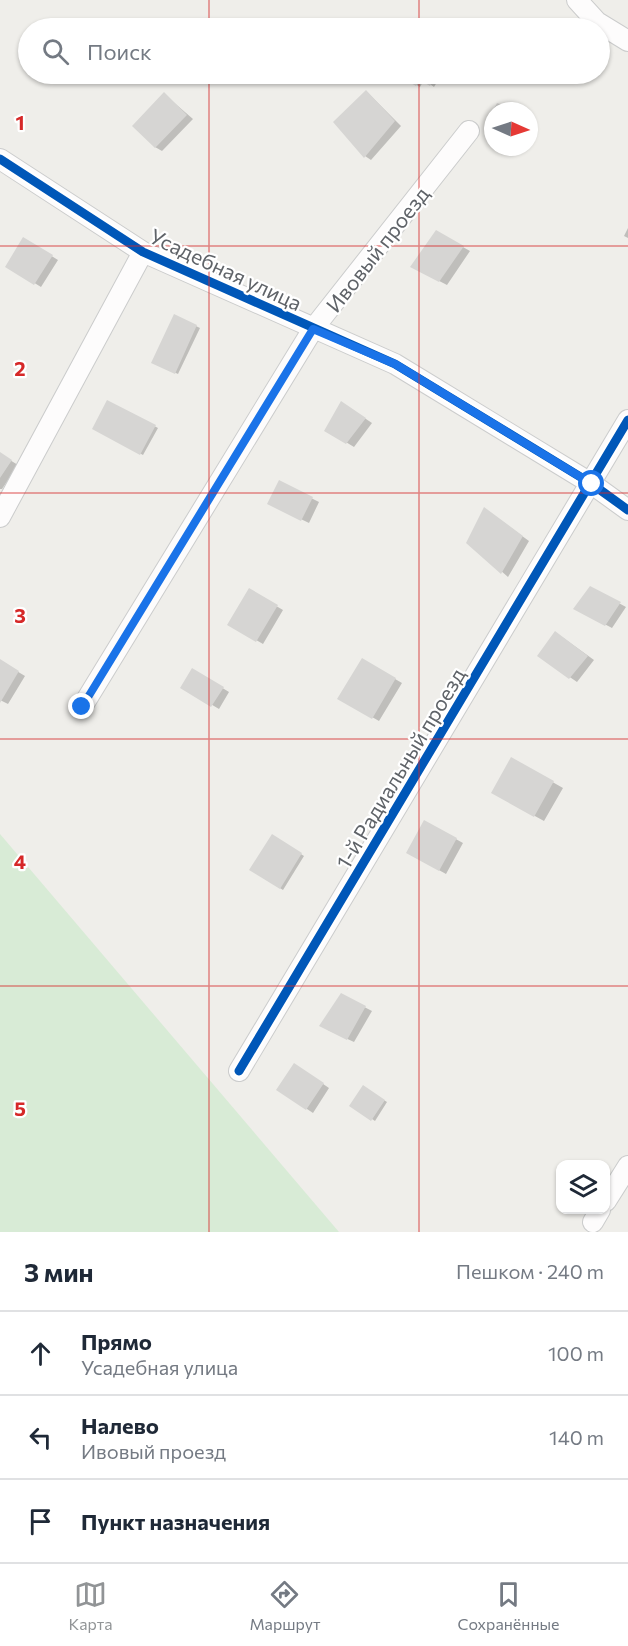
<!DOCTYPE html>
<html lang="ru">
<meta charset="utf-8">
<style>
body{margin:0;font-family:Commissioner,sans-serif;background:#f2f2f3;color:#1f2937}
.controls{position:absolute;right:18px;bottom:18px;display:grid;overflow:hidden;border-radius:12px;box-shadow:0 2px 4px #0004}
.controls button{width:54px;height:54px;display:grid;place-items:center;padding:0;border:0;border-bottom:2px solid #e0e1e3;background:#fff;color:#1f2937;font:30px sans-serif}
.compass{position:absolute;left:484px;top:102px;width:54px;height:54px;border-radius:50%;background:#fff;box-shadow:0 2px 4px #0004;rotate:93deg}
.stop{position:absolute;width:18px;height:18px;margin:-14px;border:4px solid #1a73e8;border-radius:50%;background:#fff}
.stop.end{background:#1a73e8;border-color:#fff;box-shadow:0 2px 6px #0008}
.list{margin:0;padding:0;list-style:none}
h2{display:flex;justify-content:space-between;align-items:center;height:78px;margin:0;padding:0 24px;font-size:26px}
h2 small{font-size:20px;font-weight:400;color:#747a83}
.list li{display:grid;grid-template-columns:39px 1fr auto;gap:18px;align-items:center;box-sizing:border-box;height:84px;padding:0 24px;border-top:2px solid #e0e1e3}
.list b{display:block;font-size:22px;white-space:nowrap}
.list p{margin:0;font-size:20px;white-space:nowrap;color:#747a83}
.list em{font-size:20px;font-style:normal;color:#747a83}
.icon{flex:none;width:33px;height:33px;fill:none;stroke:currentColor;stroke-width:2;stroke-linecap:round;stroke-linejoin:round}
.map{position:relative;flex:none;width:628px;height:1232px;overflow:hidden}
.search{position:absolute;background:#fff;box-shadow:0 2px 4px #0004;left:18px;right:18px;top:18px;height:66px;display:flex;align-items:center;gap:15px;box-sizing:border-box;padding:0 21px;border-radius:33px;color:#747a83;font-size:22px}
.sheet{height:330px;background:#fff}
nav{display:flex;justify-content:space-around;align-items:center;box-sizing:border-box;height:84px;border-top:2px solid #e0e1e3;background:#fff;font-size:16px;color:#747a83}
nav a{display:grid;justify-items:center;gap:3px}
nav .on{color:#919496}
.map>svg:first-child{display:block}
</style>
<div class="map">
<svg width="628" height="1232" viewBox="0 0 628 1232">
<rect width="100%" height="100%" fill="#efeeea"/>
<path fill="#d8ebd6" d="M 0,834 L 339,1232 L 0,1232 Z"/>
<path fill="#0003" d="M 398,74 L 442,74 L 434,87 L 424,80 L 420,87 Z
M 366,91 L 401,126 L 371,160 L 365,156 Z
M 164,94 L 193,119 L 162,151 L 155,147 Z
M 529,116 L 533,118 L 529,128 Z
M 628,228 L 628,238 L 624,236 Z
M 436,232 L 470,251 L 447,285 L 412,267 Z
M 24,239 L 58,260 L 41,287 L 7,266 Z
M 175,316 L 200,328 L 178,374 L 153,362 Z
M 108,402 L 158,428 L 143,455 L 94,428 Z
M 348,407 L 372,423 L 354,447 L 326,430 Z
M 0,454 L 18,465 L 2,489 L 0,489 Z
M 279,482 L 319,502 L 309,523 L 276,507 Z
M 485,509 L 529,541 L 508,577 L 468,542 Z
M 591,588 L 626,607 L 612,628 L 576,609 Z
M 249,590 L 283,610 L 263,644 L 229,624 Z
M 562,637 L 594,660 L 577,682 L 539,656 Z
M 362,660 L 402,683 L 379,721 L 339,698 Z
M 0,661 L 25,676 L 8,704 L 0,700 Z
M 193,670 L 229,692 L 219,709 L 182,687 Z
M 512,759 L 563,788 L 544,821 L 493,793 Z
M 425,822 L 463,843 L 446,874 L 408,853 Z
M 272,836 L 304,856 L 283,890 L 251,870 Z
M 341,995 L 372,1011 L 354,1042 L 328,1030 Z
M 301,1069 L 329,1088 L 313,1113 L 307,1109 Z
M 363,1087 L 387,1102 L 375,1121 L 351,1105 Z"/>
<path fill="#d6d5d3" d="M 395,74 L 438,74 L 430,86 L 420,80 L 416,86 Z
M 366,90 L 395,121 L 364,158 L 333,122 Z
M 164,92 L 187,115 L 155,148 L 132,126 Z
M 497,103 L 520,111 L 493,111 Z
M 493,112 L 493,135 L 485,132 Z
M 436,230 L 464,246 L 439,282 L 410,267 Z
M 23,237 L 53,255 L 34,285 L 5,267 Z
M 174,314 L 197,325 L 175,374 L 151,363 Z
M 107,400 L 156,425 L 140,455 L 92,429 Z
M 341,401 L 366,418 L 346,444 L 324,431 Z
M 0,452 L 12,460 L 0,478 Z
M 279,480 L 313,497 L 301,521 L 267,504 Z
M 484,507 L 523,536 L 501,574 L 466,543 Z
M 590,586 L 621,602 L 605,626 L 573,609 Z
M 249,588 L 278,605 L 256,642 L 227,625 Z
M 555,631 L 588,656 L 569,679 L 537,656 Z
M 362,658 L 396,678 L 372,719 L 337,699 Z
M 0,659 L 19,671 L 0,703 Z
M 192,668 L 224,687 L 211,707 L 180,688 Z
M 511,757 L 554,781 L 534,817 L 491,793 Z
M 424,820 L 457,838 L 439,871 L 406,853 Z
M 272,834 L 302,853 L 280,889 L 249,870 Z
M 341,993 L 366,1006 L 347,1040 L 319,1026 Z
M 294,1063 L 324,1083 L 306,1110 L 276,1090 Z
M 363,1085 L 385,1100 L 371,1121 L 349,1106 Z"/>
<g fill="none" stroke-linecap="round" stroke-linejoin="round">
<g stroke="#cbcccc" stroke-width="22">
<path id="minor" d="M 577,0 L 597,22 L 628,41
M 0,159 L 143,252 L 395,364 L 592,484 L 628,510
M 0,517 L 143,252
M 82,707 L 313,329 L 469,131
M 239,1071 L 628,420
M 606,1201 L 628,1166
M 593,1222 L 600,1210"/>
</g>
<use href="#minor" stroke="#fdfcfc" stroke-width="20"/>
<g stroke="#fff" stroke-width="13">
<path id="cycleway" d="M 0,159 L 143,252 L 395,364 L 592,484 L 628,510
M 239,1071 L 628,420"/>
</g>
<use href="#cycleway" stroke="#0057b8" stroke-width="9"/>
</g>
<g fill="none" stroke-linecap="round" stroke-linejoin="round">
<path stroke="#1a73e8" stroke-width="8" d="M 82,707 L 313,329 L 395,364 L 592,484"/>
</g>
<path fill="none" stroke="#d62828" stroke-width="1.5" stroke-opacity="0.55" d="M 209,0 L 209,28M 419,0 L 419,28M 209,74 L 209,1232M 419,74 L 419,1232M 0,246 L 628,246M 0,493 L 628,493M 0,739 L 628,739M 0,986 L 628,986"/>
<g text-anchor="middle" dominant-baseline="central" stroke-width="4.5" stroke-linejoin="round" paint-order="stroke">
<g font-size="21" fill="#5f6368" stroke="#fff">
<text transform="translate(377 249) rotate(-52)">Ивовый проезд</text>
<text transform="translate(226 269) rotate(25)">Усадебная улица</text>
<text transform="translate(400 768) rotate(-59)">1-й Радиальный проезд</text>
</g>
</g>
<g font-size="20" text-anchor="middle" font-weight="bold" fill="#d62828" stroke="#fff" stroke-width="4.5" stroke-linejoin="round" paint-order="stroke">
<text x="20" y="130">1</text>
<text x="20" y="376">2</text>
<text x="20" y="623">3</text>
<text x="20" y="869">4</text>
<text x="20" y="1116">5</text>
</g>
</svg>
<div class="controls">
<button><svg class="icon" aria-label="layers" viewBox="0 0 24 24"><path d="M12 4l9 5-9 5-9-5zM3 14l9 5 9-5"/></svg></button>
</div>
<svg class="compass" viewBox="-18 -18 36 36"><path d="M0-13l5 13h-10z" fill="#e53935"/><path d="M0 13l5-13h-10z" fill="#747a83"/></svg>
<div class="stop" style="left:592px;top:484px"></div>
<div class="stop end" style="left:82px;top:707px"></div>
<div class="search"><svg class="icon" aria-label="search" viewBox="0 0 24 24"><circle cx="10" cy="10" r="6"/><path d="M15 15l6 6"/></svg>Поиск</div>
</div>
<section class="sheet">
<h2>3 мин<small>Пешком · 240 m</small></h2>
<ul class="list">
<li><svg class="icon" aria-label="ahead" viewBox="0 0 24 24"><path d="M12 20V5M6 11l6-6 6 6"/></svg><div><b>Прямо</b><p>Усадебная улица</p></div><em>100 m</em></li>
<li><svg class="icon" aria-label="left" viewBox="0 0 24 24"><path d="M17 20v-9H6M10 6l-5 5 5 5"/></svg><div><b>Налево</b><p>Ивовый проезд</p></div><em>140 m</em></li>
<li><svg class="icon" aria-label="arrive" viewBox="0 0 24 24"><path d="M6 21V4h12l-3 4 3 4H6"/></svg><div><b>Пункт назначения</b></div></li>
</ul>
</section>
<nav>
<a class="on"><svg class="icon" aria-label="map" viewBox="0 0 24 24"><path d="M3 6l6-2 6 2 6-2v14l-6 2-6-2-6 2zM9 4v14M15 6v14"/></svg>Карта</a>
<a><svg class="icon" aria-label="directions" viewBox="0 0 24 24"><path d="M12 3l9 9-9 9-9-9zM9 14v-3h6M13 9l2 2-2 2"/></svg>Маршрут</a>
<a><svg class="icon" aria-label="saved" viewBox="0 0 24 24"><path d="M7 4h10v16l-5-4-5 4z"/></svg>Сохранённые</a>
</nav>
